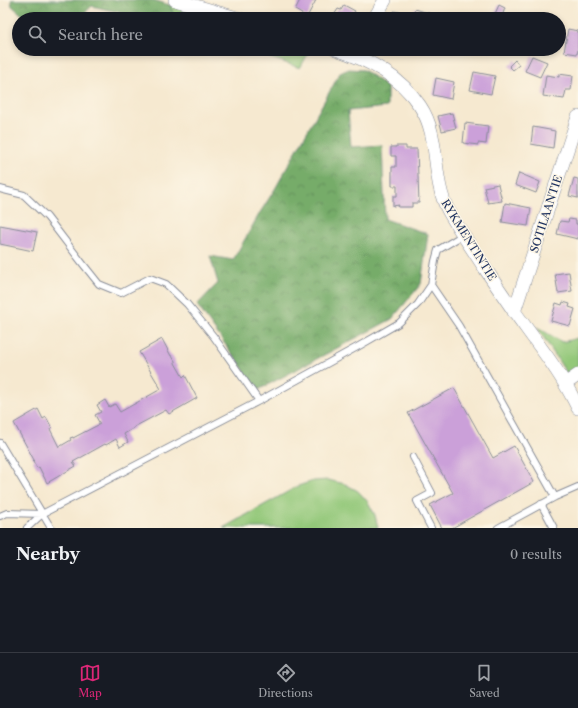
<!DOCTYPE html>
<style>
body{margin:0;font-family:"Libre Caslon Text",serif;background:#242831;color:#f1f3f6}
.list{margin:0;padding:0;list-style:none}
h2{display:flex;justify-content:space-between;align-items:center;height:52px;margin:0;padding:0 16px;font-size:17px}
h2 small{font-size:13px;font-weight:400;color:#9ea1a6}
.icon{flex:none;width:22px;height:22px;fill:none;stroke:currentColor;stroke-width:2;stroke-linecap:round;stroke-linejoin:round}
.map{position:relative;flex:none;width:578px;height:528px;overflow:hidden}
.search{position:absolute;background:#171b24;box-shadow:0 2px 6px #0003;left:12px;right:12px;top:12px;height:44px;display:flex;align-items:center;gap:10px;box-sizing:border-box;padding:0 14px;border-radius:22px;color:#9ea1a6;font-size:15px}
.sheet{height:124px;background:#171b24}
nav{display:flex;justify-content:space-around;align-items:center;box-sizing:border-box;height:56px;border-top:1px solid #363941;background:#171b24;font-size:11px;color:#9ea1a6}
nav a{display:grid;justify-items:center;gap:2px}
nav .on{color:#db2777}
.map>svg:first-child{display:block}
</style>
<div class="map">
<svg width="578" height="528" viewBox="0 0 578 528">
<defs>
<pattern id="forest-crowns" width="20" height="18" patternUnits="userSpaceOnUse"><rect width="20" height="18" fill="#76ac69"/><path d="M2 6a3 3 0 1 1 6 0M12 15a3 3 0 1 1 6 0" fill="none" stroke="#608c5a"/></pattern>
</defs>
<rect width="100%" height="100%" fill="#fcf5e5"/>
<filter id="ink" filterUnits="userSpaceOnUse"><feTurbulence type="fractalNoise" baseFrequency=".025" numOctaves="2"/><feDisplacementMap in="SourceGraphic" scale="8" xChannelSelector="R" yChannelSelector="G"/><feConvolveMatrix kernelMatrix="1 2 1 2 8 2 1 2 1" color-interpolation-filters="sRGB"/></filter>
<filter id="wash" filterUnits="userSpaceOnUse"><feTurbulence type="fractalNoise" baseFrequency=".012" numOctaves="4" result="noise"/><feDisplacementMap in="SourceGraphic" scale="16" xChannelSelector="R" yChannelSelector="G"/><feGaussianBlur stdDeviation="0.9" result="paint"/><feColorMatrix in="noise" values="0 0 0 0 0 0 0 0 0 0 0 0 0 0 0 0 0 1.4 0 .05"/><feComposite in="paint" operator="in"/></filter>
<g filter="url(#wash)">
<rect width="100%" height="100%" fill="#f6e9d0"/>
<path fill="#93c879" stroke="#577c6c" d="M 170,5 L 215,19 L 170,19 L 174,17 Z
M 246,49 L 305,49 L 309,52 L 300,68 Z
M 537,327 L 562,342 L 578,338 L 578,370 L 570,374 L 567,374 Z
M 328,480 L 345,484 L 358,491 L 368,502 L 375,515 L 378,528 L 223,528 L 298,486 L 313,481 Z"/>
<path fill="url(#forest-crowns)" stroke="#486e64" d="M 11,0 L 153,0 L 170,5 L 174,17 L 170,19 L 161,19 L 149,15 L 131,15 L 92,6 L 78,19 L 27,19 L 12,6 Z
M 349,69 L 364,70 L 387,87 L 387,107 L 348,111 L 351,147 L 382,145 L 385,219 L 428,234 L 421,284 L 392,319 L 258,390 L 197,305 L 218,283 L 210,256 L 233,260 L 261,211 L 275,189 L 340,73 Z"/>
<g id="blocks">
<path fill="#cba0d9" d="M 300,0 L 316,0 L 307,17 L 295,10 Z
M 344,5 L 355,11 L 352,17 L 356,19 L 337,19 L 338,17 L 334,15 L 338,9 L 341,10 Z
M 499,5 L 505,8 L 501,19 L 495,19 L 493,18 Z
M 415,9 L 435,15 L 434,19 L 423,19 L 413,15 Z
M 394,11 L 404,13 L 403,19 L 393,19 Z
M 568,29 L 578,31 L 578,50 L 577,54 L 564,52 Z
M 532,56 L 547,62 L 540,77 L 525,71 Z
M 515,60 L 519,65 L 513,70 L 509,66 Z
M 474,72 L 495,76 L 491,94 L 470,90 Z
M 559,74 L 573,76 L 571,90 L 566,90 L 564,99 L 543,96 L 546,75 L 559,77 Z
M 436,78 L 454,82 L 451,99 L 433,95 Z
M 452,113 L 456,128 L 442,131 L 438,116 Z
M 465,123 L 488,126 L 486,144 L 478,143 L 478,145 L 463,143 Z
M 533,127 L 555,131 L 553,148 L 531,144 Z
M 396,146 L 406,146 L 406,149 L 417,149 L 419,203 L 412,203 L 412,207 L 398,207 L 399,205 L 393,206 L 393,196 L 397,196 L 397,186 L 392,186 L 392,167 L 396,167 L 396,156 L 391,156 L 391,147 L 396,147 Z
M 519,173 L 540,182 L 536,193 L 515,185 Z
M 574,178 L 578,179 L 578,198 L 569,196 Z
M 498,184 L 502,201 L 488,203 L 484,187 Z
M 505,203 L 531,208 L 528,226 L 502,222 Z
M 569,219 L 576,220 L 576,224 L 578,224 L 578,239 L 557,234 L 560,221 L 568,222 Z
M 0,225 L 37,232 L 33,251 L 0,244 Z
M 569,272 L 572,291 L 558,293 L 555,274 Z
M 563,302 L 570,304 L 569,307 L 575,309 L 570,326 L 551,321 L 556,303 L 562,305 Z
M 162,339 L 171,356 L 172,356 L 175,361 L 175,363 L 183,377 L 185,375 L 197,398 L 169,414 L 166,410 L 134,427 L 134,428 L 124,434 L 128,442 L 120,447 L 116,439 L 106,445 L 105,444 L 73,462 L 76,466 L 47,483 L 39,467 L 37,468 L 33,461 L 34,460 L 14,423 L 38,409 L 43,419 L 46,417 L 52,428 L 50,429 L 59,447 L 71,440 L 70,438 L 73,437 L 73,438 L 100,424 L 95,415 L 101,412 L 97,405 L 105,400 L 109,407 L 115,404 L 120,412 L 161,389 L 139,352 Z
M 454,388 L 493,458 L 514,446 L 534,482 L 452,528 L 442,528 L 430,505 L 453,493 L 408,413 Z"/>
</g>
</g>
<g filter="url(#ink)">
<use href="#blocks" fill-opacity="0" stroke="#888c97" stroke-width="1"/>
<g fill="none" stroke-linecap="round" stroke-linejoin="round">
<g stroke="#888c97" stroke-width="8">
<path id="service" d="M 0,189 L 24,195 L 47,217 L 83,264 L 99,284 L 121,293 L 150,278 L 166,284 L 187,304 L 214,337 L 259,401
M 431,285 L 459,326 L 555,497
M 0,443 L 51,528
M 413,457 L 432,493 L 417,501 L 431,528
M 541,504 L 554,528
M 0,516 L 7,513 L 42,514 L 259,401 L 359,346 L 399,323 L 418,304 L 431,285 L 435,261 L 438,250 L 463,235
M 27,528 L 42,514
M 498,528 L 555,497 L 578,487"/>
</g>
<g stroke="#888c97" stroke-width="14">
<path id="minor" d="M 175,0 L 240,19
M 374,19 L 385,0
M 336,49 C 369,60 400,76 420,106 C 441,137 431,178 448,210 C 459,230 472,248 484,267 C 498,288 512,309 527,329 C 540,347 554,365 565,384 C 570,392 574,400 578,408
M 514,312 L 578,117
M 565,384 L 578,375"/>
</g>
<use href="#service" stroke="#fff" stroke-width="6"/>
<use href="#minor" stroke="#fff" stroke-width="13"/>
</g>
</g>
<g text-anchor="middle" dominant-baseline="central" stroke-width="3" stroke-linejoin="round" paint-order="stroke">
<g font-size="11" fill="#1b2f5e" stroke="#fcf5e5">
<text transform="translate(546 214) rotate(-72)">SOTILAANTIE</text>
<text transform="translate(469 240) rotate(58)">RYKMENTINTIE</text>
</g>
</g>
</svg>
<div class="search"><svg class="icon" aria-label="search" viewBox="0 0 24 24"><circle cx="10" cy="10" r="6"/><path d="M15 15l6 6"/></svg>Search here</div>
</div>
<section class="sheet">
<h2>Nearby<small>0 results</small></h2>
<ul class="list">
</ul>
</section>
<nav>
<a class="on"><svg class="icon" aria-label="map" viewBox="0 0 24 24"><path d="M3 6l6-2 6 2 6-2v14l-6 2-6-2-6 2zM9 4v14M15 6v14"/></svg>Map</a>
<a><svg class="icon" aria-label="directions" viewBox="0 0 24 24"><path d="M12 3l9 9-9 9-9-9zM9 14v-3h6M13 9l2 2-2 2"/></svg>Directions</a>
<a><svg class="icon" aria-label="saved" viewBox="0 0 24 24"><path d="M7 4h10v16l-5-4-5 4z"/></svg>Saved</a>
</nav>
